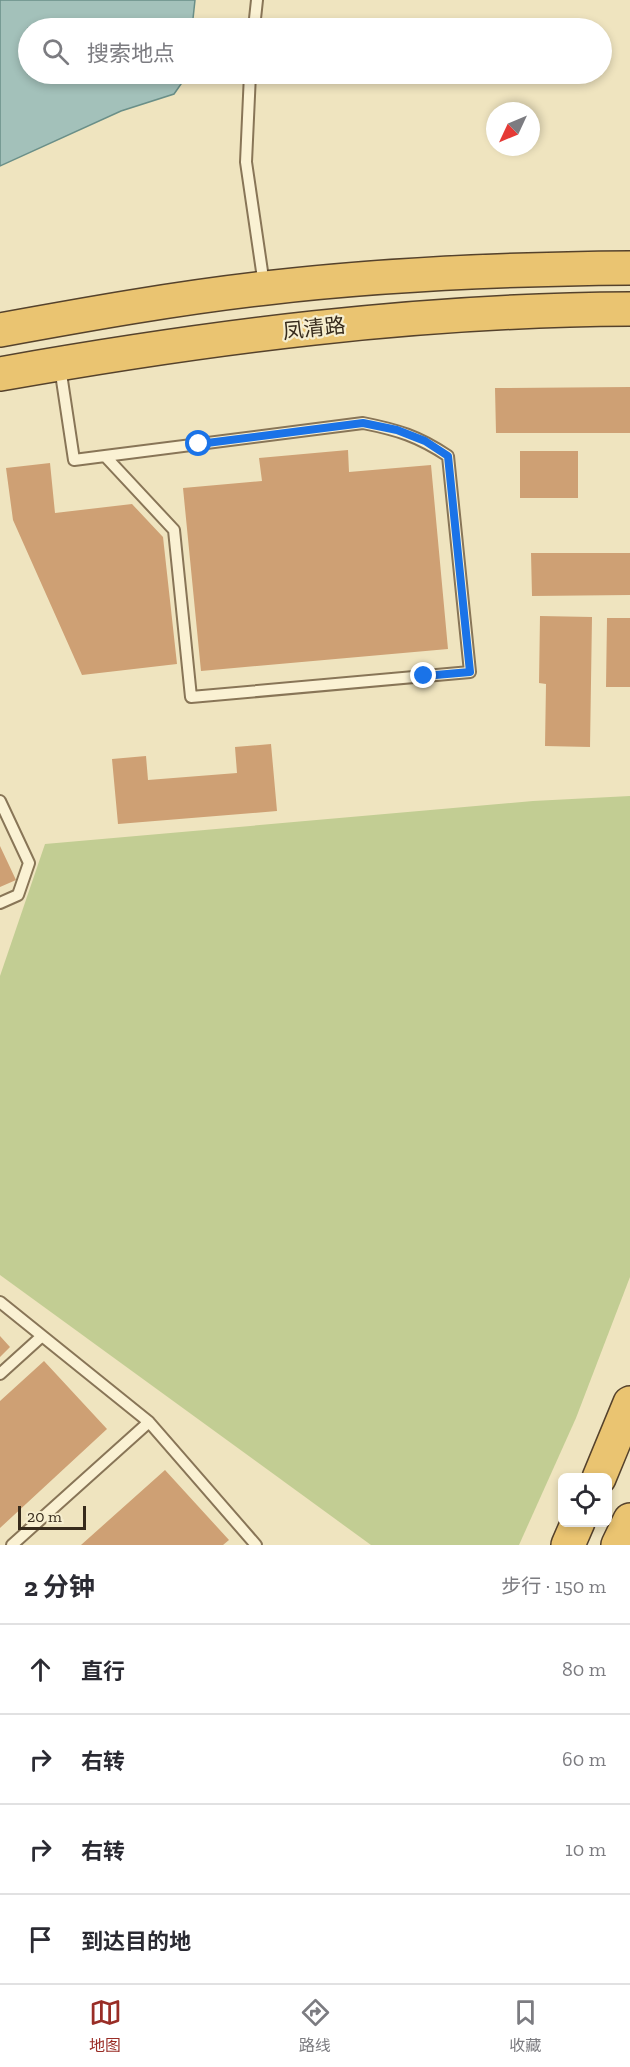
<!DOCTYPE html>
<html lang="zh">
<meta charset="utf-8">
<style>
body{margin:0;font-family:"Zilla Slab","Noto Sans SC",serif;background:#f2f2f3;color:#2b2b33}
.controls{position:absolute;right:18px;bottom:18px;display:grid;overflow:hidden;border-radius:9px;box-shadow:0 3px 9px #0003}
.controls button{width:54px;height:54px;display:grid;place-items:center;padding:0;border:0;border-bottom:2px solid #e1e1e2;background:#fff;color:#2b2b33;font:30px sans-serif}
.compass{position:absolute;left:486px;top:102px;width:54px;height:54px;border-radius:50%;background:#fff;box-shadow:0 3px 9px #0003;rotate:226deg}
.scale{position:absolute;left:18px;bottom:15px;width:68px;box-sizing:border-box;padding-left:6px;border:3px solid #372b1c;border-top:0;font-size:16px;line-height:21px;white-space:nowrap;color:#372b1c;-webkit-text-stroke:4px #f6eecf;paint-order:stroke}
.stop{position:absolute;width:18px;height:18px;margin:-14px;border:4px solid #1a73e8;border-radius:50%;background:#fff}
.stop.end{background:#1a73e8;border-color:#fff;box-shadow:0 2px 6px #0008}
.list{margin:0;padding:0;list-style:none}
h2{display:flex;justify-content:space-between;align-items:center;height:78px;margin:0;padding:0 24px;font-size:26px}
h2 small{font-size:20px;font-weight:400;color:#7c7c81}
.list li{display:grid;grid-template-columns:39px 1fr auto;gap:18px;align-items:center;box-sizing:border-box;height:90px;padding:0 24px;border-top:2px solid #e1e1e2}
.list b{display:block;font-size:22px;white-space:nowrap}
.list em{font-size:20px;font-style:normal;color:#7c7c81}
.icon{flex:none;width:33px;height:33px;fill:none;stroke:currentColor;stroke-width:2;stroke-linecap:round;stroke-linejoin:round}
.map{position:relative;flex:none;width:630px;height:1545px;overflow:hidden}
.search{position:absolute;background:#fff;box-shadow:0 3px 9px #0003;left:18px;right:18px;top:18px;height:66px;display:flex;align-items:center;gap:15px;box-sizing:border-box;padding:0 21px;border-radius:33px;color:#7c7c81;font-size:22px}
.sheet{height:438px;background:#fff}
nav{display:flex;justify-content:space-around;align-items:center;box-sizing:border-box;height:84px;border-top:2px solid #e1e1e2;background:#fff;font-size:16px;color:#7c7c81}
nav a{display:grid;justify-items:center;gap:3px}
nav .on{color:#992d26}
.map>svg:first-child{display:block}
</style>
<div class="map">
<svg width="630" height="1545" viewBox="0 0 630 1545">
<rect width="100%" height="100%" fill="#efe4bf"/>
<path fill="#c2cd93" d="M 630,796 L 630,1277 L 576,1418 L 519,1545 L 371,1545 L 0,1275 L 0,976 L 45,844 L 533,801 Z"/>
<path fill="#a3c1ba" stroke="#6a8f88" stroke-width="1.5" d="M 0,0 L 195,0 L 192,28 L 28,28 L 28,74 L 187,74 L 186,77 L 174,94 L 121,111 L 0,166 Z"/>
<path fill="#cea074" d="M 630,387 L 630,433 L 496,433 L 495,388 Z
M 348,450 L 349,472 L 431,465 L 448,649 L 201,671 L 183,488 L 262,481 L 259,458 Z
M 520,451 L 578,451 L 578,498 L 520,498 Z
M 50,463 L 55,513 L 132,504 L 163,537 L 177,664 L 82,675 L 13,520 L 6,468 Z
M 531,553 L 630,553 L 630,595 L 532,596 Z
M 540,616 L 592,617 L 590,747 L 545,746 L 546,684 L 539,683 Z
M 607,618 L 630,618 L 630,687 L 606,687 Z
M 271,744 L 277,811 L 118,824 L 112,759 L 146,756 L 148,780 L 237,773 L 235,747 Z
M 0,846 L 16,880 L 0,887 Z
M 0,1336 L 10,1347 L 0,1357 Z
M 44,1361 L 107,1429 L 0,1528 L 0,1401 Z
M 165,1470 L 229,1540 L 223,1545 L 81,1545 Z"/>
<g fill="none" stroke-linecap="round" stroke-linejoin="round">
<g stroke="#887557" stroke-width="14">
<path id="service" d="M 254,28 L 257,0
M 250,74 L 246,162 L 264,285
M 60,367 L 74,460 L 105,456 L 363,423 C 398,430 418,436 448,456 L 470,672 L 191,697 L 174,530 L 105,456
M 0,801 L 29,863 L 18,895 L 0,903
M 0,1302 L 149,1422 L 256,1545
M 0,1374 L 42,1336
M 12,1545 L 149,1422"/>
</g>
<g stroke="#55422c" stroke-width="36">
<path id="trunk" d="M 0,330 C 88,314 177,298 266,288 C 387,274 508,269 630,268
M 0,374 C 208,337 418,310 630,309
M 599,1478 L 630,1403
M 568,1545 L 578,1522
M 618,1545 L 630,1520"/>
</g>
<use href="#service" stroke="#faf1d3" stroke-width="10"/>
<use href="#trunk" stroke="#eac471" stroke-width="33"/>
</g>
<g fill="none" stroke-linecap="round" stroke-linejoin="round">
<path stroke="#1a73e8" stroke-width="8" d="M 199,444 L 363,423 L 397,430 L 425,441 L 448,456 L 470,672 L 424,676"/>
</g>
<g text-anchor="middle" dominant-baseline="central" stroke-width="4.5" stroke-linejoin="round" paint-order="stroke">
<g font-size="21" fill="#372b1c" stroke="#f6eecf">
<text transform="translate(314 328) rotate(-6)">凤清路</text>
</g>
</g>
</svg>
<div class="controls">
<button><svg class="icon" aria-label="locate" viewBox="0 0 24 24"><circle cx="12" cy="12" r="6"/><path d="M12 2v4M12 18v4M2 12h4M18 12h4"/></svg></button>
</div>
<svg class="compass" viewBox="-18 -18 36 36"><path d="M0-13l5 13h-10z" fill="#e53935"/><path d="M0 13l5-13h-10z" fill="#7c7c81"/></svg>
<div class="scale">20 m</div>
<div class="stop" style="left:199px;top:444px"></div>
<div class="stop end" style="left:424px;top:676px"></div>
<div class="search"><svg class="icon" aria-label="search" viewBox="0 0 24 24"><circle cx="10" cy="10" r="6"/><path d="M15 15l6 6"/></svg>搜索地点</div>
</div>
<section class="sheet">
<h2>2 分钟<small>步行 · 150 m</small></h2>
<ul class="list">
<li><svg class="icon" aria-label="ahead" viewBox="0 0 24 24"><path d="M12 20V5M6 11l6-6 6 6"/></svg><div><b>直行</b></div><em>80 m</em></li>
<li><svg class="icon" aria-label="right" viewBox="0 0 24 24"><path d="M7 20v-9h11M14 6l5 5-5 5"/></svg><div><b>右转</b></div><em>60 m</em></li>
<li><svg class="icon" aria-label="right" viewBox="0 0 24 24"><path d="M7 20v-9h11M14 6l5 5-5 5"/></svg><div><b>右转</b></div><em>10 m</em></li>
<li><svg class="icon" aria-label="arrive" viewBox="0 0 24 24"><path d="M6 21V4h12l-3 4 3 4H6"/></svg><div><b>到达目的地</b></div></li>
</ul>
</section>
<nav>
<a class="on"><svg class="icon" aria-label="map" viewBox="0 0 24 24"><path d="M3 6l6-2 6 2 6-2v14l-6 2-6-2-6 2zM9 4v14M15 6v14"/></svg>地图</a>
<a><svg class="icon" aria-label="directions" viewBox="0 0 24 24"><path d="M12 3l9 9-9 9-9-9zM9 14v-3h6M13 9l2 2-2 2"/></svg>路线</a>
<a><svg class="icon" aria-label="saved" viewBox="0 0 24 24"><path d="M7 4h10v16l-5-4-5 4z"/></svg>收藏</a>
</nav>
